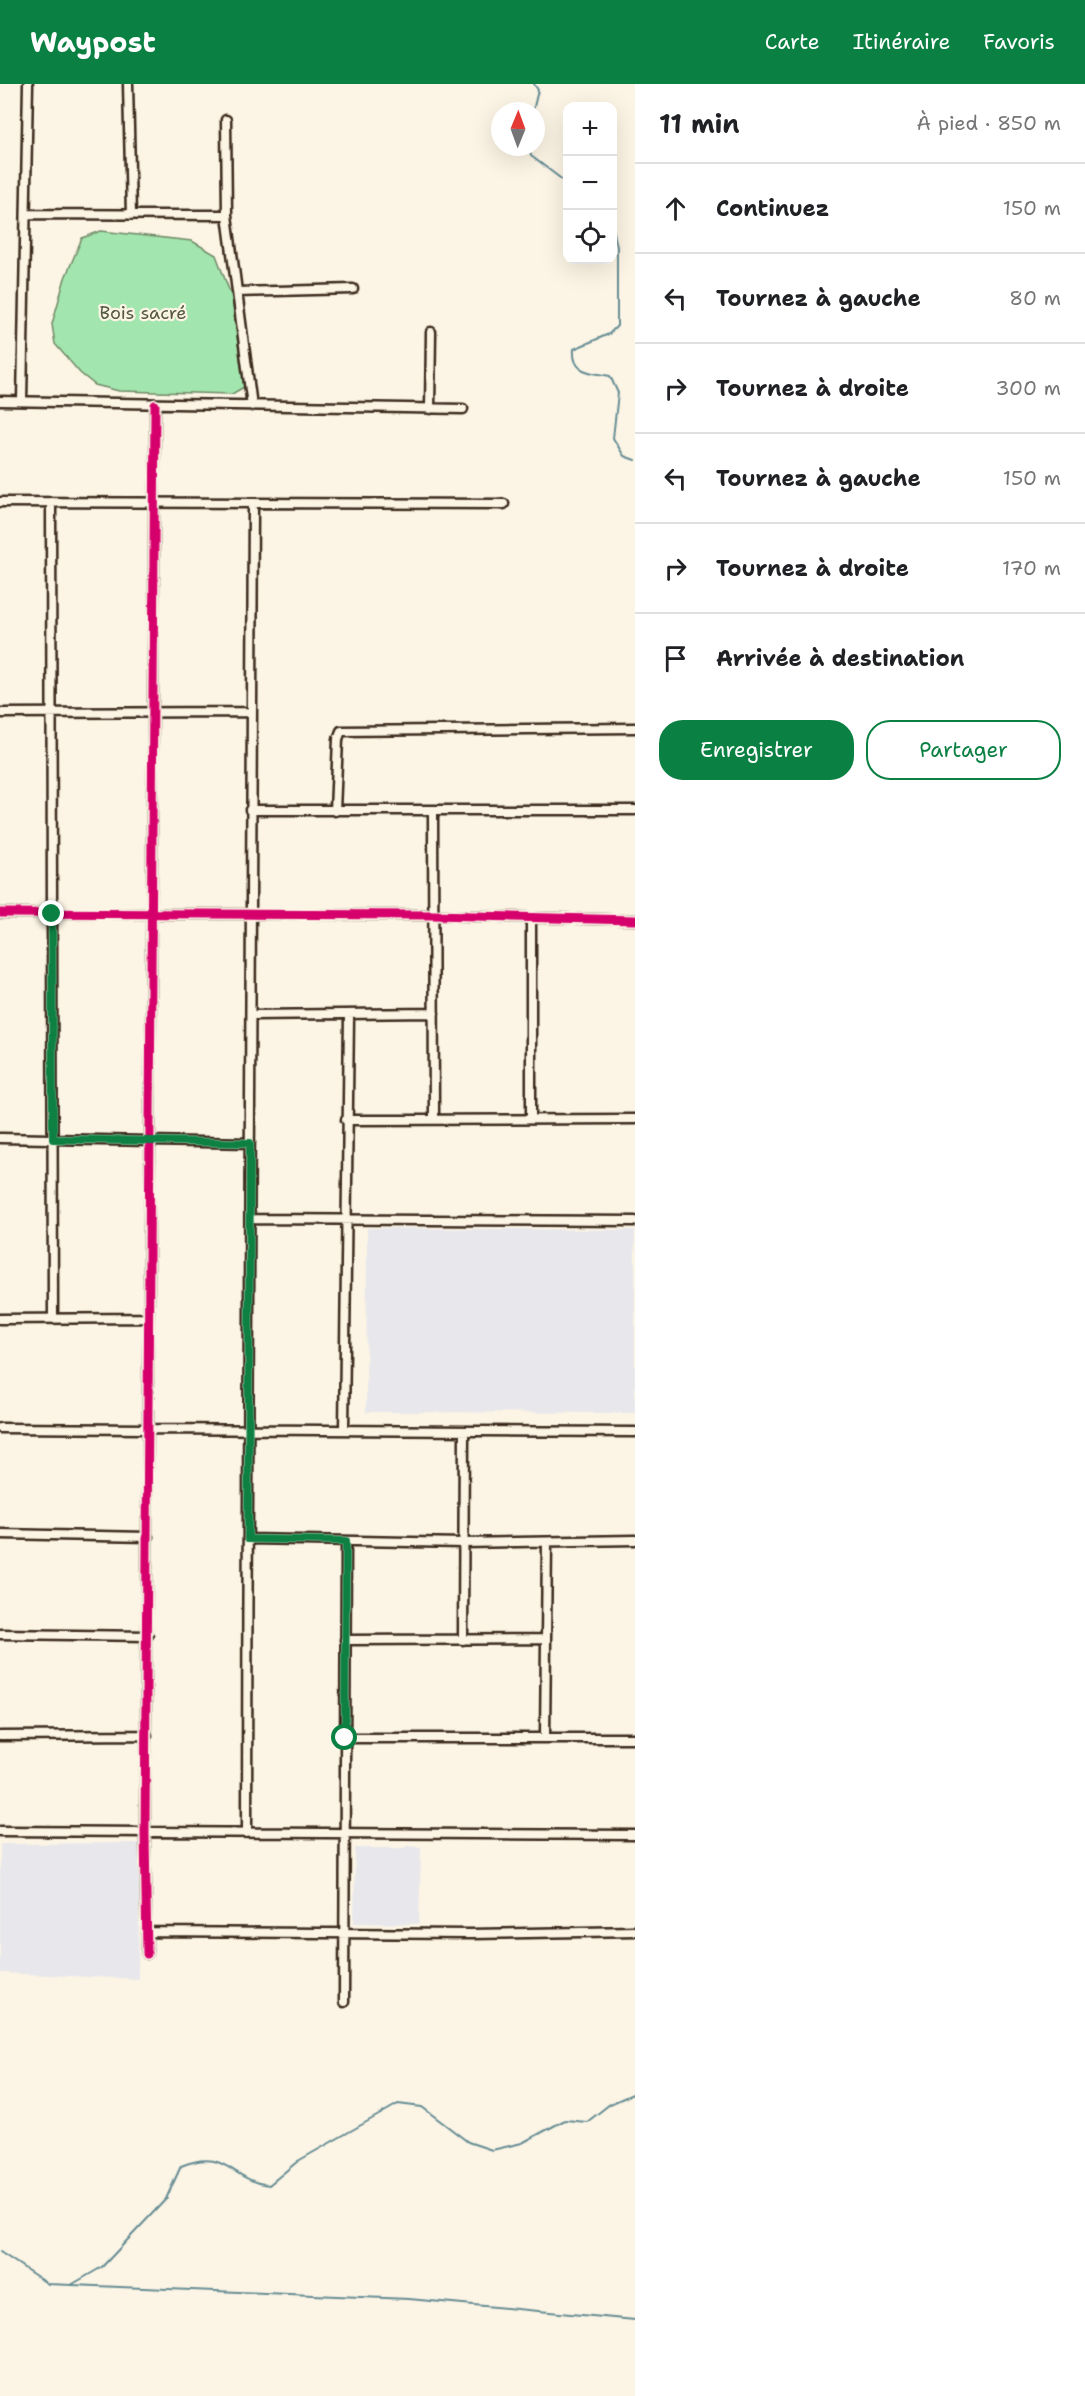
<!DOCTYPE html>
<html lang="fr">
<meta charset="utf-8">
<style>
body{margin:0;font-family:"Shantell Sans",sans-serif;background:#f2f2f2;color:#202124}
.controls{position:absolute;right:18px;top:18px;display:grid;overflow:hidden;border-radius:12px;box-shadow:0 6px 24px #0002}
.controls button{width:54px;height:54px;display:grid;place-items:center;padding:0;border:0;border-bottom:2px solid #e0e0e0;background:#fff;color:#202124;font:30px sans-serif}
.compass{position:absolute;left:491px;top:18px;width:54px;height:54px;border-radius:50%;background:#fff;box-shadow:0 6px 24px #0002;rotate:1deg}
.stop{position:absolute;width:18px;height:18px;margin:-14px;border:4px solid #0b8043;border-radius:50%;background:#fff}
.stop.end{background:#0b8043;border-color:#fff;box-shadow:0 2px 6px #0008}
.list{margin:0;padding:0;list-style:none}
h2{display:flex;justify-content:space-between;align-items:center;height:78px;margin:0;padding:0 24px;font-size:26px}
h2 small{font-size:20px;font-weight:400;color:#757577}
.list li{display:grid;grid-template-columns:39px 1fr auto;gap:18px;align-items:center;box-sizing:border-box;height:90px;padding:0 24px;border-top:2px solid #e0e0e0}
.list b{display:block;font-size:22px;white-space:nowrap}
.list em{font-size:20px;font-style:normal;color:#757577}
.actions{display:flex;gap:12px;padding:18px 24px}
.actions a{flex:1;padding:14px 0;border:2px solid #0b8043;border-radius:24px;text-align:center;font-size:21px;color:#0b8043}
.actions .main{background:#0b8043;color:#fff}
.icon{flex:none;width:33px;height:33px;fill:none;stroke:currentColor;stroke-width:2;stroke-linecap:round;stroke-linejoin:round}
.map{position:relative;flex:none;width:635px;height:2312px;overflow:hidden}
header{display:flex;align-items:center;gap:36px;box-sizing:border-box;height:84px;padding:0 30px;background:#0b8043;color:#fff}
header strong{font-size:28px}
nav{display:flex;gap:33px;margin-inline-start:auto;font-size:21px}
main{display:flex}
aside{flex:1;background:#fff}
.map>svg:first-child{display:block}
</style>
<header>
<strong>Waypost</strong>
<nav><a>Carte</a><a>Itinéraire</a><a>Favoris</a></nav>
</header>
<main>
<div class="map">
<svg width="635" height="2312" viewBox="0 0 635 2312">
<rect width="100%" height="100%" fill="#fcf5e5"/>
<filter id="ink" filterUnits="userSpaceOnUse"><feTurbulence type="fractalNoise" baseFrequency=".0167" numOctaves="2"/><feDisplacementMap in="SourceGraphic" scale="12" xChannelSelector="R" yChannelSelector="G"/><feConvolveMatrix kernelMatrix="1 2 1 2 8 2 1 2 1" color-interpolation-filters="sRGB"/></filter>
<g filter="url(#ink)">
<path fill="#e8e7eb" d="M 367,1144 L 635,1146 L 635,1329 L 366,1328 Z
M 140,1759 L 138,1895 L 0,1889 L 0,1760 Z
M 406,1762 L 421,1763 L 419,1840 L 354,1839 L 355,1764 L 405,1764 Z"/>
<path fill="#a3e5ae" stroke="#6f8866" stroke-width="1.5" d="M 101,147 L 192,157 L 216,171 L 232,214 L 244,303 L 232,310 L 119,307 L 95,301 L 80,289 L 55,260 L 52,240 L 65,194 L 82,154 Z"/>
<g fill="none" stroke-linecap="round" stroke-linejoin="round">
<path stroke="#668c94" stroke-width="2" d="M 533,27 L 538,6 L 534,0
M 529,63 L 531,72 L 568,100
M 612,139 L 617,163 L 617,242 L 609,250 L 574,265 C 572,290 591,288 610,292 L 618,309 L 613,354 L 624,372 L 635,376
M 0,2168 L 48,2200 L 409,2215 L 635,2236
M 71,2201 L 102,2183 L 166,2115 L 181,2082 C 227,2063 229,2096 269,2101 L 298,2077 L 398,2020 L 422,2023 L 468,2058 L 492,2066 L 522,2059 L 565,2036 L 587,2038 L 610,2020 L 635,2009"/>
<g stroke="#3b2a1e" stroke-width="13">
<path id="street" d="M 128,0 L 131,131
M 226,36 L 227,131 L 252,322
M 27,130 L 227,131
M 237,208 L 353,205
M 0,317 L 463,325
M 22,317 L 28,0
M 430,325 L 431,248
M 0,418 L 504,420
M 51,418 L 53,1235
M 0,629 L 251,628
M 250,726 L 635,726
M 335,727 L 338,655 L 341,647 L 635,644
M 433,727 L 434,1034
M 0,829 L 433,831 L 635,836
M 531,834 L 531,1035
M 251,931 L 434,929
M 346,1036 L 635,1035
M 0,1054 L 250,1059
M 250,1135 L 635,1137
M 0,1235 L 148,1234
M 0,1344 L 635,1348
M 344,1346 L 349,932
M 0,1450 L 148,1453
M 248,1455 L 464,1459 L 635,1456
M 0,1550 L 148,1552
M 345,1556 L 546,1555
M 463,1556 L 464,1347
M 0,1652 L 147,1651
M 345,1654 L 635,1654
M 545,1654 L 547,1458
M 0,1747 L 635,1751
M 247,1749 C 248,1306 248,863 253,420
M 147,1848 L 471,1850 L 635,1847
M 147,1870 L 145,1749 L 155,321
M 344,1918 L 346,1457"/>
</g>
<use href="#street" stroke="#fcf5e5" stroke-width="8"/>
<g stroke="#fcf5e5" stroke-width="13">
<path id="cycleway" d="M 0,829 L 433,831 L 635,836
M 147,1870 L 145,1749 L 155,321"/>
</g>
<use href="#cycleway" stroke="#d6006c" stroke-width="9"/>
</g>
</g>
<g fill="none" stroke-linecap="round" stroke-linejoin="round" filter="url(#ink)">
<path stroke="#0b8043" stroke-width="8" d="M 52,830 L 53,1055 L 250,1059 L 248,1455 L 346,1457 L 345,1654"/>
</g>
<g text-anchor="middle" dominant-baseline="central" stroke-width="4.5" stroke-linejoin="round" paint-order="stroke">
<g font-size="18" fill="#555942" stroke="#fcf5e5">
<text x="143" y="229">Bois sacré</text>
</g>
</g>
</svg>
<div class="controls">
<button>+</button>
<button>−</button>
<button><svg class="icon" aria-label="locate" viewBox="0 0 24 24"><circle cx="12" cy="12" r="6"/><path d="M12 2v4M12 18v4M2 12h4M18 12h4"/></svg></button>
</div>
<svg class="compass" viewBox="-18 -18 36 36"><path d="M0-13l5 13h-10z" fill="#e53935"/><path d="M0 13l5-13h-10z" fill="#757577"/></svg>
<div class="stop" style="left:345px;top:1654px"></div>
<div class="stop end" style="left:52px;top:830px"></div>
</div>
<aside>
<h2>11 min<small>À pied · 850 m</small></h2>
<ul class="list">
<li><svg class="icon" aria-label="ahead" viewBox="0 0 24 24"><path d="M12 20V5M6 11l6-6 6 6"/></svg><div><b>Continuez</b></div><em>150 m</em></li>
<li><svg class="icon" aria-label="left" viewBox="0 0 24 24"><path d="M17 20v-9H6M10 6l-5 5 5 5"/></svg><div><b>Tournez à gauche</b></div><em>80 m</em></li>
<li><svg class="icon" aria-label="right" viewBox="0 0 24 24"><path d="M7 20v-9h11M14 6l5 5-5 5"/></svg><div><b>Tournez à droite</b></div><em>300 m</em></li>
<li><svg class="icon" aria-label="left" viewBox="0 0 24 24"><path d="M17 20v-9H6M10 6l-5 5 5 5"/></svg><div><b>Tournez à gauche</b></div><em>150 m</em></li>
<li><svg class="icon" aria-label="right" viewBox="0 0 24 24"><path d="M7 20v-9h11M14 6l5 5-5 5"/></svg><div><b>Tournez à droite</b></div><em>170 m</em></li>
<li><svg class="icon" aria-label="arrive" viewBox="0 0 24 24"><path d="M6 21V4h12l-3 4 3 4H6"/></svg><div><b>Arrivée à destination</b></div></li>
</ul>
<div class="actions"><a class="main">Enregistrer</a><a>Partager</a></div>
</aside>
</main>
